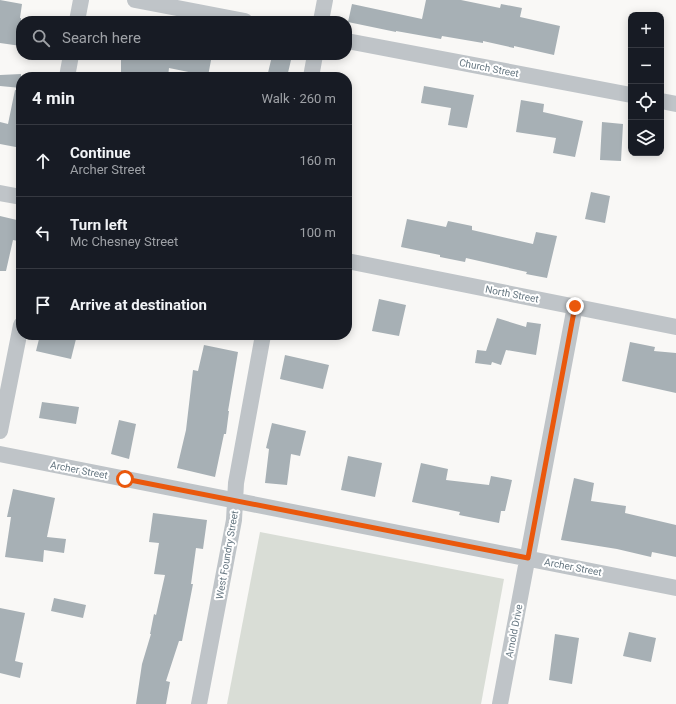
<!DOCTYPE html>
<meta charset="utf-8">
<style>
body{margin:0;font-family:Roboto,sans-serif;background:#20242c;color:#f1f3f6}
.controls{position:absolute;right:12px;top:12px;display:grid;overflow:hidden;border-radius:8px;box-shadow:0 2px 10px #0003}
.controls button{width:36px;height:36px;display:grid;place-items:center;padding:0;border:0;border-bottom:1px solid #363941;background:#171b24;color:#f1f3f6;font:20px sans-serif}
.stop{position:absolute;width:12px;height:12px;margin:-9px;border:3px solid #ea580c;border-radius:50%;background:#fff}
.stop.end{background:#ea580c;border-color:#fff;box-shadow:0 1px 4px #0008}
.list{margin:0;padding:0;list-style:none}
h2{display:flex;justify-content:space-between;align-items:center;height:52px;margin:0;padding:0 16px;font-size:17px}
h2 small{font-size:13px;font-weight:400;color:#9ea1a6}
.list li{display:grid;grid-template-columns:26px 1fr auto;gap:12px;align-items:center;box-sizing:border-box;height:72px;padding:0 16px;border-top:1px solid #363941}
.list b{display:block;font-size:15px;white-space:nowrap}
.list p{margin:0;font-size:13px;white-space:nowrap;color:#9ea1a6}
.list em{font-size:13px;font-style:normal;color:#9ea1a6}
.icon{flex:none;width:22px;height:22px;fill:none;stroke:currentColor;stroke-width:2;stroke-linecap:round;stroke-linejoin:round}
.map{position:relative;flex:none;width:676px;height:704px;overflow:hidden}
.search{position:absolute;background:#171b24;box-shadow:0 2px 10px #0003;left:16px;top:16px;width:336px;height:44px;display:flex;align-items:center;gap:10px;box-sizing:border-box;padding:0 14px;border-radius:16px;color:#9ea1a6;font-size:15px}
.panel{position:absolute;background:#171b24;box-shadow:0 2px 10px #0003;left:16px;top:72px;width:336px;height:268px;border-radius:16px}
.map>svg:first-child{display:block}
</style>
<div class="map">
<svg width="676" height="704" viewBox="0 0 676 704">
<rect width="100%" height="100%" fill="#f9f8f6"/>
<path fill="#d9ddd6" d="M 260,532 L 504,579 L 481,704 L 227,704 Z"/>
<path fill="#a7b0b5" d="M 0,0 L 22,4 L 20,18 L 21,18 L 21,46 L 0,43 Z
M 426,0 L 461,0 L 500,8 L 501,4 L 522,8 L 520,17 L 560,26 L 554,55 L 514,46 L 514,48 L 483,41 L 483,43 L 442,36 L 441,39 L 396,31 L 396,32 L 348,22 L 352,4 L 422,19 Z
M 121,55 L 212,55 L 208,76 L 169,68 L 168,77 L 121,77 Z
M 272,56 L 291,60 L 287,77 L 267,77 Z
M 21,74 L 21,88 L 0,86 L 0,75 Z
M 424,86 L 474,95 L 467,128 L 448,125 L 451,108 L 421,103 Z
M 15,90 L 21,91 L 21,148 L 0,144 L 0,122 L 8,124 Z
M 521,100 L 544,104 L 543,112 L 583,121 L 575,157 L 553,153 L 556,138 L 516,132 Z
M 602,122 L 623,124 L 621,161 L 600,160 Z
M 591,192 L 610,196 L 605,223 L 585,219 Z
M 0,216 L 21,221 L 18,241 L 13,240 L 6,271 L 0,271 Z
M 407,219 L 446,227 L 448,221 L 472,226 L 472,230 L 533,244 L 536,232 L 557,236 L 547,278 L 526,274 L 527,272 L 466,258 L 465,262 L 440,257 L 440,255 L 401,247 Z
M 379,299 L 406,305 L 399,336 L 372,331 Z
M 497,318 L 526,327 L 527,322 L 541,324 L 536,355 L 506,350 L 501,365 L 492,362 L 491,365 L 475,363 L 477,350 L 486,351 Z
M 40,335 L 77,335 L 71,359 L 36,351 Z
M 630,342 L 655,347 L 654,351 L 676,353 L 676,393 L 622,381 Z
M 204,345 L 238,352 L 228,411 L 229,411 L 226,434 L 224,434 L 215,477 L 177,468 L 186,430 L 193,370 L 198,371 Z
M 285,355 L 329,365 L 323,389 L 280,379 Z
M 42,402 L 79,407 L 76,424 L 39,418 Z
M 119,420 L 136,424 L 129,459 L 111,454 Z
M 272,423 L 306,431 L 300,456 L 291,454 L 287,485 L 265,483 L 269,449 L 266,448 Z
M 348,456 L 382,463 L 375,497 L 341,490 Z
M 421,463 L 448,469 L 446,480 L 489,485 L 491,476 L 512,480 L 505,511 L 501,511 L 499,523 L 459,515 L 460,512 L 412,502 Z
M 574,478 L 594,483 L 591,501 L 626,506 L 625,513 L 676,525 L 676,557 L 652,552 L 651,557 L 617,549 L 561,540 Z
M 13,489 L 55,498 L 47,537 L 66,539 L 64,553 L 44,550 L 43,562 L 5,557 L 11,517 L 7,517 Z
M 153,513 L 207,520 L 203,549 L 196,548 L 191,584 L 193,584 L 182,641 L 179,641 L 166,681 L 170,682 L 166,704 L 136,704 L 142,664 L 151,634 L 150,634 L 154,614 L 156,615 L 165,575 L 154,574 L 159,543 L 149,542 Z
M 54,598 L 86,605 L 83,618 L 51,611 Z
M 0,608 L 25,613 L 15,661 L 23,663 L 20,678 L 0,673 Z
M 629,632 L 656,638 L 651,662 L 623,656 Z
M 555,634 L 579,638 L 572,684 L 549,680 Z"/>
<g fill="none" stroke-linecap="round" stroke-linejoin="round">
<path stroke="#bfc4c8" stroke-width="16" d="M 135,0 L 245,21
M 77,21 L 81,0
M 321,21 L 325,0
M 347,41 L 631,95
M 67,77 L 71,55
M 311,77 L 315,55
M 661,101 L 676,104
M 0,193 L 21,197
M 347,261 L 676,327
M 0,431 L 21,325
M 0,454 L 676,588
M 199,704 L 234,520 L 236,483 L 263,335
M 500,704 L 575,306"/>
</g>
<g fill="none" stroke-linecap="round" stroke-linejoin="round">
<path stroke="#ea580c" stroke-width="5" d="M 125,479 L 528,558 L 575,306"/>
</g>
<g text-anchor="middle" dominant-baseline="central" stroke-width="4" stroke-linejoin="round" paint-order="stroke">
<g font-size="10" fill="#657680" stroke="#fff">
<text transform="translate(489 68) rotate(11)">Church Street</text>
<text transform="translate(512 294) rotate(11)">North Street</text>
<text transform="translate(79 470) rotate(11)">Archer Street</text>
<text transform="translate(227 555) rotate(-80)">West Foundry Street</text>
<text transform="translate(573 567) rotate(11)">Archer Street</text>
<text transform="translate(514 631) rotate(-79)">Arnold Drive</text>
</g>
</g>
</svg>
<div class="controls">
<button>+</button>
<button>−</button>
<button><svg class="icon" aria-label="locate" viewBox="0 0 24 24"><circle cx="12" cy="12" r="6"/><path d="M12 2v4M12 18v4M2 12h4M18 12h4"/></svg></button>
<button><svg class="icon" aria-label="layers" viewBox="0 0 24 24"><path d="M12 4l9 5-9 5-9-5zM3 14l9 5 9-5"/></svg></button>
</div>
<div class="stop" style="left:125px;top:479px"></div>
<div class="stop end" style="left:575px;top:306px"></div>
<div class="search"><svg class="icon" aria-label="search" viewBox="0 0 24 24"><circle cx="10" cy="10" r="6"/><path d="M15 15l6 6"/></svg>Search here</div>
<section class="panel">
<h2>4 min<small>Walk · 260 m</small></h2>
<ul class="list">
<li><svg class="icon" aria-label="ahead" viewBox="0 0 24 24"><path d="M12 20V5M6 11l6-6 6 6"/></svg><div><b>Continue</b><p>Archer Street</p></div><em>160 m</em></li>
<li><svg class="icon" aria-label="left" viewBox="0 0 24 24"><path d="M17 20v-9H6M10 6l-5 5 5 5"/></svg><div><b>Turn left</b><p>Mc Chesney Street</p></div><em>100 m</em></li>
<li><svg class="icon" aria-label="arrive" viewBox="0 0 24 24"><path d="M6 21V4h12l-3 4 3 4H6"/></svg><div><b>Arrive at destination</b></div></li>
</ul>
</section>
</div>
